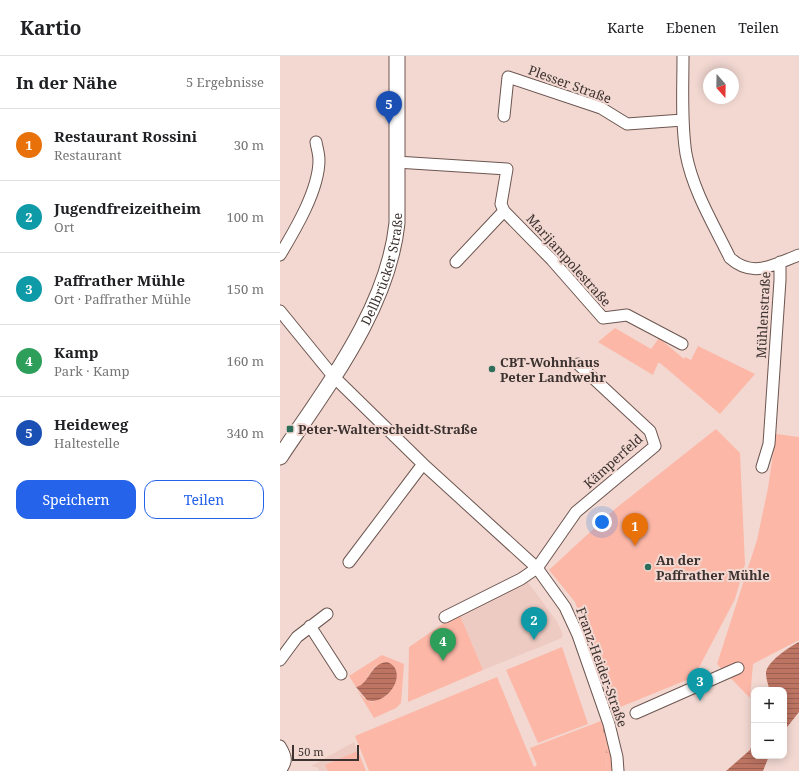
<!DOCTYPE html>
<html lang="de">
<meta charset="utf-8">
<style>
body{margin:0;font-family:"Noto Serif",serif;background:#f6f6f6;color:#202124}
.controls{position:absolute;right:12px;bottom:12px;display:grid;overflow:hidden;border-radius:8px;box-shadow:0 2px 10px #0003}
.controls button{width:36px;height:36px;display:grid;place-items:center;padding:0;border:0;border-bottom:1px solid #e0e0e0;background:#fff;color:#202124;font:20px sans-serif}
.compass{position:absolute;left:423px;top:12px;width:36px;height:36px;border-radius:50%;background:#fff;box-shadow:0 2px 10px #0003;rotate:160deg}
.scale{position:absolute;left:12px;bottom:10px;width:67px;box-sizing:border-box;padding-left:4px;border:2px solid #3c3230;border-top:0;font-size:11px;line-height:14px;white-space:nowrap;color:#3c3230;-webkit-text-stroke:3px #f2d8d1;paint-order:stroke}
.you{position:absolute;left:322px;top:466px;width:14px;height:14px;margin:-10px;border:3px solid #fff;border-radius:50%;background:#1a73e8;box-shadow:0 0 0 6px #1a73e833}
.badge{display:grid;place-items:center;width:26px;height:26px;border-radius:50%;background:#2563eb;color:#fff;font-size:13px;font-weight:700}
.pin{position:absolute;translate:-50% -33px;filter:drop-shadow(0 1px 2px #0008)}
.pin::after{content:'';position:absolute;top:21px;width:14px;height:12px;background:inherit;clip-path:polygon(0 0,100% 0,50% 100%)}
.list{margin:0;padding:0;list-style:none}
h2{display:flex;justify-content:space-between;align-items:center;height:52px;margin:0;padding:0 16px;font-size:17px}
h2 small{font-size:13px;font-weight:400;color:#757577}
.list li{display:grid;grid-template-columns:26px 1fr auto;gap:12px;align-items:center;box-sizing:border-box;height:72px;padding:0 16px;border-top:1px solid #e0e0e0}
.list b{display:block;font-size:15px;white-space:nowrap}
.list p{margin:0;font-size:13px;white-space:nowrap;color:#757577}
.list em{font-size:13px;font-style:normal;color:#757577}
.actions{display:flex;gap:8px;padding:12px 16px}
.actions a{flex:1;padding:9px 0;border:1px solid #2563eb;border-radius:12px;text-align:center;font-size:14px;color:#2563eb}
.actions .main{background:#2563eb;color:#fff}
.map{position:relative;flex:none;width:519px;height:715px;overflow:hidden}
header{display:flex;align-items:center;gap:24px;box-sizing:border-box;height:56px;padding:0 20px;background:#fff;border-bottom:1px solid #e0e0e0}
header strong{font-size:19px}
nav{display:flex;gap:22px;margin-inline-start:auto;font-size:14px}
main{display:flex}
aside{flex:1;background:#fff}
.map>svg:first-child{display:block}
</style>
<header>
<strong>Kartio</strong>
<nav><a>Karte</a><a>Ebenen</a><a>Teilen</a></nav>
</header>
<main>
<aside>
<h2>In der Nähe<small>5 Ergebnisse</small></h2>
<ul class="list">
<li><span class="badge" style="background:#e8710a">1</span><div><b>Restaurant Rossini</b><p>Restaurant</p></div><em>30 m</em></li>
<li><span class="badge" style="background:#0f9aa8">2</span><div><b>Jugendfreizeitheim</b><p>Ort</p></div><em>100 m</em></li>
<li><span class="badge" style="background:#0f9aa8">3</span><div><b>Paffrather Mühle</b><p>Ort · Paffrather Mühle</p></div><em>150 m</em></li>
<li><span class="badge" style="background:#2e9e5b">4</span><div><b>Kamp</b><p>Park · Kamp</p></div><em>160 m</em></li>
<li><span class="badge" style="background:#1a4fb4">5</span><div><b>Heideweg</b><p>Haltestelle</p></div><em>340 m</em></li>
</ul>
<div class="actions"><a class="main">Speichern</a><a>Teilen</a></div>
</aside>
<div class="map">
<svg width="519" height="715" viewBox="0 0 519 715">
<defs>
<pattern id="forest-firs" width="22" height="20" patternUnits="userSpaceOnUse"><rect width="22" height="20" fill="#fcb7a7"/><path d="M5 1l3.5 6h-7zM16 11l3.5 6h-7z" fill="#cd9588"/></pattern>
<pattern id="water-rules" width="6" height="5" patternUnits="userSpaceOnUse"><rect width="6" height="5" fill="#bd7463"/><path d="M0 2.5h6" fill="none" stroke="#9b6052"/></pattern>
</defs>
<rect width="100%" height="100%" fill="#f2d8d1"/>
<path fill="#edcbc3" d="M 247,525 L 276,564 L 283,578 L 282,582 L 203,614 L 179,557 Z
M 74,686 L 86,715 L 39,715 L 38,712 L 31,710 Z"/>
<path fill="#fcb7a7" d="M 335,272 L 371,293 L 379,282 L 404,303 L 405,301 L 411,304 L 418,290 L 475,318 L 440,358 L 380,307 L 378,307 L 373,319 L 318,286 Z
M 436,373 L 460,397 L 465,508 L 455,543 L 414,621 L 333,654 L 295,546 L 269,514 L 335,453 Z
M 496,378 L 519,381 L 519,584 L 473,608 L 470,642 L 437,608 L 477,484 L 488,432 Z
M 179,557 L 203,614 L 128,646 L 129,591 Z
M 282,591 L 308,668 L 258,687 L 226,614 Z
M 102,599 L 124,608 L 121,647 L 116,652 L 94,662 L 77,634 L 84,642 L 92,646 L 106,640 L 112,633 L 97,609 C 88,616 87,629 76,631 L 69,620 Z
M 217,621 L 254,711 L 257,709 L 250,692 L 321,665 L 325,684 L 327,715 L 89,715 L 75,680 Z
M 78,695 L 86,715 L 48,715 L 45,709 Z"/>
<path fill="url(#forest-firs)" d="M 321,665 L 330,687 L 334,715 L 327,715 L 325,684 Z"/>
<path fill="url(#water-rules)" d="M 519,586 L 519,656 L 504,675 L 504,634 L 489,634 C 489,629 486,624 486,618 C 485,607 509,591 519,586 Z
M 107,606 C 130,614 108,651 87,644 L 76,631 C 90,628 89,608 107,606 Z
M 474,684 L 474,700 L 489,700 L 483,715 L 446,715 L 470,694 Z"/>
<g fill="none" stroke-linecap="round" stroke-linejoin="round">
<g stroke="#6c5650" stroke-width="13">
<path id="minor" d="M 403,0 C 403,32 401,66 406,98 C 413,135 434,169 450,202 C 473,223 495,208 519,199
M 224,60 L 228,21 L 321,52 L 347,68 L 403,64
M 116,106 L 227,113 L 221,148 L 224,155 L 272,204 L 323,262 L 347,259 L 402,288
M 0,199 C 15,174 39,134 39,104 C 39,98 37,92 36,86
M 176,206 L 224,155
M 0,255 L 53,320 L 143,408 L 257,512 L 285,551 L 298,579 L 329,668 L 337,701 L 338,715
M 482,411 L 489,388 L 500,224 L 500,206
M 69,506 L 143,408
M 165,561 L 241,523 L 257,512 L 296,456 L 375,390 L 370,375 L 298,308
M 30,570 L 61,618
M 0,604 L 17,581 L 47,558
M 356,657 L 458,612
M 0,690 C 6,700 8,705 0,715"/>
</g>
<g stroke="#6c5650" stroke-width="17">
<g id="secondary">
<path id="s1" d="M 0,401 C 47,330 108,253 117,167 L 117,0"/>
</g>
</g>
<use href="#minor" stroke="#fff" stroke-width="11"/>
<use href="#secondary" stroke="#fff" stroke-width="15"/>
</g>
<g fill="#2e6d5a" stroke="#f2d8d1" stroke-width="1.5">
<circle cx="212" cy="313" r="4"/>
<rect x="6" y="369" width="8" height="8" rx="2"/>
<circle cx="368" cy="511" r="4"/>
</g>
<g text-anchor="middle" dominant-baseline="central" stroke-width="4" stroke-linejoin="round" paint-order="stroke">
<g font-size="13" fill="#3c3230" stroke="#f2d8d1">
<text transform="translate(290 28) rotate(20)">Plesser Straße</text>
<text transform="translate(289 204) rotate(48)">Marijampolestraße</text>
<text stroke="none"><textPath href="#s1" startOffset="216">Dellbrücker Straße</textPath></text>
<text transform="translate(483 259) rotate(-87)">Mühlenstraße</text>
<text transform="translate(333 405) rotate(-42)">Kämperfeld</text>
<text transform="translate(322 611) rotate(70)">Franz-Heider-Straße</text>
</g>
<g font-size="13" font-weight="bold" fill="#3c3230" stroke="#f2d8d1" text-anchor="start">
<text x="220" y="306">CBT-Wohnhaus<tspan x="220" dy="15">Peter Landwehr</tspan></text>
<text x="18" y="373">Peter-Walterscheidt-Straße</text>
<text x="376" y="504">An der<tspan x="376" dy="15">Paffrather Mühle</tspan></text>
</g>
</g>
</svg>
<div class="controls">
<button>+</button>
<button>−</button>
</div>
<svg class="compass" viewBox="-18 -18 36 36"><path d="M0-13l5 13h-10z" fill="#e53935"/><path d="M0 13l5-13h-10z" fill="#757577"/></svg>
<div class="scale">50 m</div>
<div class="you"></div>
<div class="pin badge" style="left:355px;top:490px;background:#e8710a">1</div>
<div class="pin badge" style="left:254px;top:584px;background:#0f9aa8">2</div>
<div class="pin badge" style="left:420px;top:645px;background:#0f9aa8">3</div>
<div class="pin badge" style="left:163px;top:605px;background:#2e9e5b">4</div>
<div class="pin badge" style="left:109px;top:68px;background:#1a4fb4">5</div>
</div>
</main>
